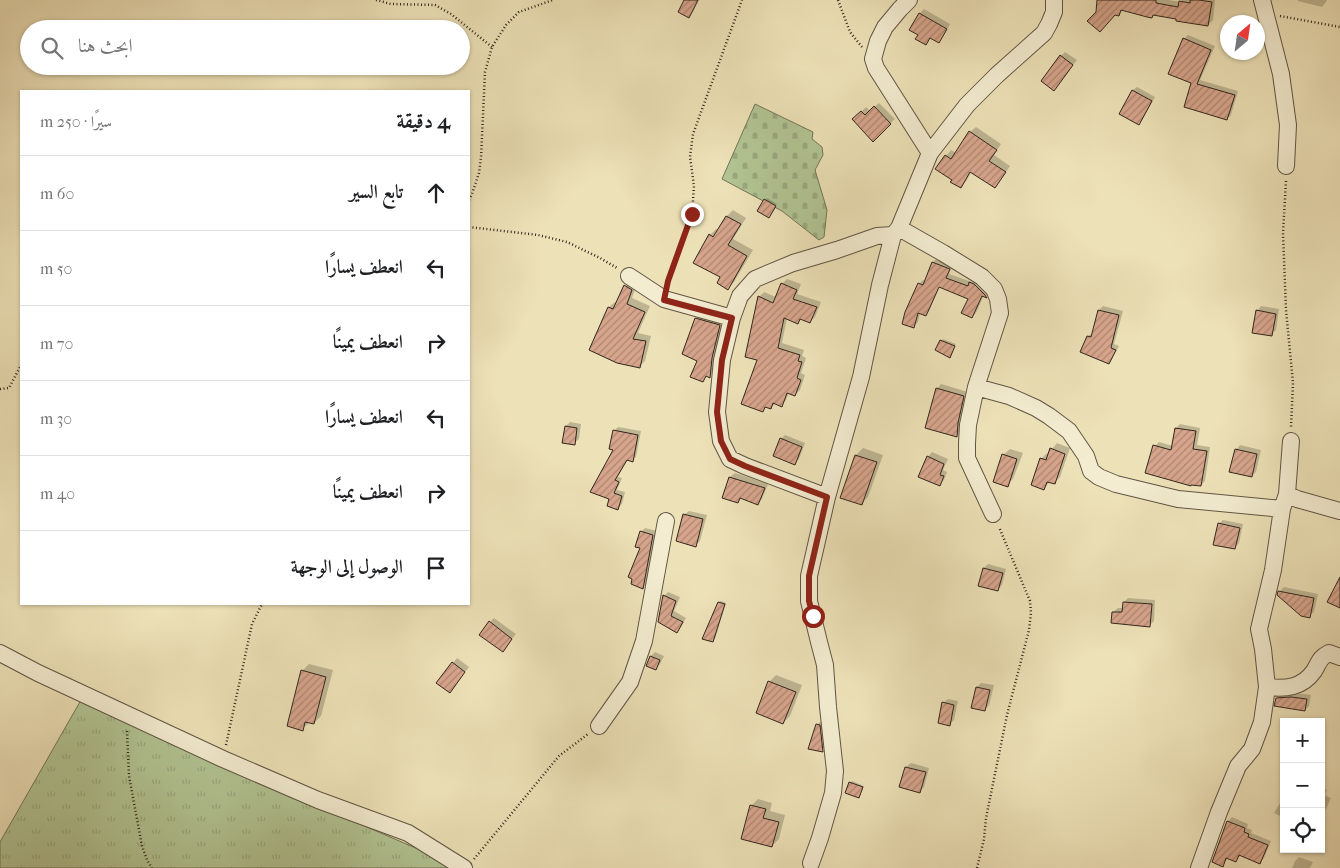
<!DOCTYPE html>
<html lang="ar">
<meta charset="utf-8">
<style>
body{margin:0;font-family:"IM FELL French Canon",Amiri,serif;background:#f2f2f2;color:#202124;direction:rtl}
.controls{position:absolute;right:15px;bottom:15px;display:grid;overflow:hidden;border-radius:0px;box-shadow:0 1px 4px #0004}
.controls button{width:45px;height:45px;display:grid;place-items:center;padding:0;border:0;border-bottom:1px solid #e0e0e0;background:#fff;color:#202124;font:25px sans-serif}
.compass{position:absolute;left:1220px;top:15px;width:45px;height:45px;border-radius:50%;background:#fff;box-shadow:0 1px 4px #0004;rotate:29deg}
.stop{position:absolute;width:15px;height:15px;margin:-11px;border:4px solid #8f2418;border-radius:50%;background:#fff}
.stop.end{background:#8f2418;border-color:#fff;box-shadow:0 1px 5px #0008}
.list{margin:0;padding:0;list-style:none}
h2{display:flex;justify-content:space-between;align-items:center;height:65px;margin:0;padding:0 20px;font-size:21px}
h2 small{font-size:16px;font-weight:400;color:#757577}
.list li{display:grid;grid-template-columns:32px 1fr auto;gap:15px;align-items:center;box-sizing:border-box;height:75px;padding:0 20px;border-top:1px solid #e0e0e0}
.list b{display:block;font-size:19px;white-space:nowrap}
.list em{font-size:16px;font-style:normal;color:#757577}
.icon{flex:none;width:28px;height:28px;fill:none;stroke:currentColor;stroke-width:2;stroke-linecap:round;stroke-linejoin:round}
.map{position:relative;flex:none;width:1340px;height:868px;overflow:hidden;direction:ltr}
.search{position:absolute;background:#fff;box-shadow:0 1px 4px #0004;left:20px;top:20px;width:450px;height:55px;display:flex;align-items:center;gap:12px;box-sizing:border-box;padding:0 18px;border-radius:28px;color:#757577;font-size:19px}
.panel{position:absolute;background:#fff;box-shadow:0 1px 4px #0004;left:20px;top:90px;width:450px;height:515px;border-radius:0px;direction:rtl}
.map>svg:first-child{display:block}
</style>
<div class="map">
<svg width="1340" height="868" viewBox="0 0 1340 868">
<defs>
<pattern id="grass-tufts" width="24" height="20" patternUnits="userSpaceOnUse" patternTransform="scale(1.25)"><rect width="24" height="20" fill="#b2c493"/><path d="M3 7l-1-3M5 7V3M7 7l1-3M15 17l-1-3M17 17v-4M19 17l1-3" fill="none" stroke="#9aa87e"/></pattern>
<pattern id="cemetery-stones" width="16" height="16" patternUnits="userSpaceOnUse" patternTransform="scale(1.25)"><rect width="16" height="16" fill="#b2c493"/><path d="M2 7V4a2 2 0 0 1 4 0v3zM10 15v-3a2 2 0 0 1 4 0v3z" fill="#9aa87e"/></pattern>
<pattern id="building-hatch" width="6" height="6" patternUnits="userSpaceOnUse" patternTransform="scale(1.25)"><rect width="6" height="6" fill="#d7a58c"/><path d="M-1 1l2-2M0 6l6-6M5 7l2-2" fill="none" stroke="#af8672"/></pattern>
</defs>
<rect width="100%" height="100%" fill="#ede1b7"/>
<filter id="stains"><feTurbulence type="fractalNoise" baseFrequency=".004" numOctaves="4"/><feColorMatrix values="0 0 0 0 .2 0 0 0 0 .09 0 0 0 0 .02 0 0 0 .5 -.17"/></filter>
<radialGradient id="worn" r=".72"><stop offset=".6" stop-color="#630" stop-opacity="0"/><stop offset="1" stop-color="#630" stop-opacity=".3"/></radialGradient>
<path fill="url(#grass-tufts)" stroke="#727558" d="M 81,700 L 206,758 L 425,852 L 451,868 L 0,868 L 0,842 Z"/>
<path fill="url(#cemetery-stones)" stroke="#727558" d="M 755,104 L 813,132 L 812,139 L 822,147 L 823,155 L 815,170 L 827,210 L 824,237 L 819,240 L 782,211 L 722,179 Z"/>
<path fill="#0003" d="M 686,0 L 699,0 L 693,12 L 689,16 Z
M 1102,0 L 1168,0 L 1180,2 L 1182,0 L 1215,0 L 1213,20 L 1208,25 L 1124,9 L 1119,14 Z
M 1298,0 L 1327,0 L 1326,2 L 1322,7 L 1298,1 Z
M 924,9 L 950,24 L 943,37 L 939,41 L 931,37 L 926,44 L 919,34 L 911,29 L 920,13 Z
M 1188,35 L 1215,46 L 1200,80 L 1238,91 L 1231,115 L 1227,119 L 1193,82 L 1184,39 Z
M 1065,52 L 1077,60 L 1058,85 L 1061,56 Z
M 382,66 L 406,66 L 400,75 Z
M 1137,87 L 1155,97 L 1142,120 L 1139,123 L 1120,113 L 1133,90 Z
M 879,103 L 895,119 L 873,140 L 854,119 L 866,107 L 870,111 Z
M 976,127 L 1001,144 L 994,155 L 1010,166 L 1000,181 L 995,187 L 972,171 L 966,181 L 961,187 L 953,180 L 946,156 L 951,150 L 956,153 L 970,132 Z
M 767,198 L 777,204 L 770,215 L 765,200 Z
M 733,210 L 746,218 L 733,239 L 753,250 L 734,282 L 728,288 L 722,277 L 710,235 L 716,229 L 719,230 L 727,216 Z
M 937,258 L 953,265 L 949,274 L 972,282 L 974,279 L 990,293 L 986,296 L 984,295 L 976,313 L 972,317 L 969,298 L 940,286 L 929,311 L 926,315 L 920,313 L 918,322 L 914,326 L 919,284 L 923,280 L 926,281 L 933,262 Z
M 787,279 L 801,284 L 797,294 L 821,302 L 815,317 L 810,322 L 802,318 L 798,323 L 787,318 L 782,343 L 804,350 L 802,356 L 806,358 L 801,373 L 805,375 L 800,390 L 795,395 L 789,393 L 786,400 L 781,405 L 776,403 L 771,407 L 767,406 L 763,410 L 759,359 L 759,297 L 764,292 L 776,297 L 782,284 Z
M 631,280 L 637,284 L 632,298 L 650,306 L 638,333 L 651,336 L 645,361 L 640,366 L 590,349 L 609,307 L 615,302 L 618,303 L 626,286 Z
M 1103,306 L 1123,311 L 1114,344 L 1119,346 L 1112,359 L 1108,363 L 1088,336 L 1093,333 L 1099,310 Z
M 1261,306 L 1279,309 L 1276,330 L 1271,334 L 1257,311 Z
M 700,315 L 723,322 L 713,373 L 710,376 L 707,375 L 703,381 L 699,360 L 696,319 Z
M 943,339 L 956,344 L 951,354 L 941,341 Z
M 941,384 L 968,392 L 961,431 L 957,436 L 937,389 Z
M 570,422 L 581,424 L 579,439 L 574,443 L 566,426 Z
M 1180,424 L 1200,428 L 1197,445 L 1210,447 L 1205,481 L 1201,485 L 1155,446 L 1159,442 L 1173,446 L 1176,428 Z
M 618,427 L 641,431 L 636,457 L 632,460 L 628,459 L 618,477 L 622,478 L 617,490 L 625,492 L 622,504 L 618,508 L 608,506 L 615,449 L 614,431 Z
M 785,435 L 805,443 L 799,459 L 795,463 L 781,439 Z
M 1057,443 L 1070,448 L 1060,477 L 1054,483 L 1050,481 L 1044,489 L 1041,459 L 1047,453 L 1050,454 L 1052,449 Z
M 1240,445 L 1261,450 L 1256,472 L 1251,476 L 1236,450 Z
M 863,448 L 883,455 L 868,497 L 861,504 L 842,497 L 856,455 Z
M 1010,449 L 1023,453 L 1013,479 L 1007,485 L 1003,455 Z
M 932,452 L 948,459 L 943,470 L 947,472 L 944,480 L 940,484 L 928,457 Z
M 735,473 L 768,484 L 762,499 L 758,503 L 742,497 L 738,502 L 730,477 Z
M 689,511 L 707,515 L 700,541 L 696,545 L 684,515 Z
M 1223,520 L 1243,524 L 1239,543 L 1235,548 L 1219,524 Z
M 645,528 L 657,531 L 647,583 L 643,587 L 641,532 Z
M 988,564 L 1006,569 L 1002,585 L 998,590 L 984,568 Z
M 1284,587 L 1318,594 L 1314,612 L 1309,616 L 1279,592 Z
M 668,592 L 680,597 L 674,611 L 686,618 L 681,627 L 677,631 L 659,622 L 664,596 Z
M 1128,598 L 1155,600 L 1154,621 L 1149,626 L 1113,612 L 1118,608 L 1123,608 L 1124,602 Z
M 721,601 L 726,603 L 715,639 L 713,641 L 719,602 Z
M 494,618 L 516,634 L 503,650 L 490,622 Z
M 655,652 L 664,656 L 660,664 L 656,669 L 648,665 L 651,656 Z
M 457,658 L 469,667 L 454,687 L 453,663 Z
M 309,664 L 333,670 L 321,716 L 314,723 L 310,722 L 302,729 L 302,671 Z
M 776,675 L 802,685 L 790,716 L 783,723 L 769,682 Z
M 981,683 L 994,685 L 989,705 L 985,710 L 977,687 Z
M 1296,693 L 1311,695 L 1309,706 L 1305,710 L 1277,698 L 1281,694 Z
M 948,699 L 958,701 L 954,720 L 950,724 L 943,703 Z
M 820,722 L 823,722 L 825,747 L 822,750 L 817,725 Z
M 911,763 L 929,768 L 924,787 L 919,792 L 906,767 Z
M 852,781 L 864,786 L 860,795 L 859,797 L 850,783 Z
M 1321,787 L 1327,790 L 1324,795 L 1331,798 L 1326,809 L 1322,813 Z
M 758,799 L 772,803 L 770,811 L 785,815 L 779,839 L 772,846 L 751,806 Z
M 1282,800 L 1284,801 L 1284,816 L 1282,817 L 1274,813 Z
M 1232,817 L 1248,824 L 1247,828 L 1252,830 L 1251,833 L 1271,841 L 1264,858 L 1260,862 L 1241,855 L 1236,861 L 1228,858 L 1223,865 L 1228,821 Z
M 1299,857 L 1313,862 L 1310,868 L 1292,868 L 1295,861 Z"/>
<path fill="url(#building-hatch)" stroke="#32261d" d="M 684,0 L 698,0 L 689,18 L 678,12 Z
M 1097,0 L 1156,0 L 1156,3 L 1178,7 L 1179,1 L 1190,3 L 1190,0 L 1199,0 L 1212,2 L 1208,26 L 1176,21 L 1176,19 L 1153,15 L 1152,18 L 1147,17 L 1121,10 L 1119,16 L 1115,15 L 1100,32 L 1087,21 L 1096,12 Z
M 919,13 L 947,29 L 939,43 L 930,38 L 926,45 L 915,39 L 918,35 L 909,30 Z
M 1183,38 L 1211,50 L 1197,84 L 1235,95 L 1227,120 L 1184,107 L 1191,83 L 1168,74 Z
M 1060,55 L 1073,65 L 1054,91 L 1041,81 Z
M 1132,90 L 1152,101 L 1139,125 L 1119,114 Z
M 874,106 L 891,124 L 873,142 L 852,119 L 861,111 L 865,115 Z
M 969,131 L 997,150 L 989,161 L 1006,172 L 995,188 L 970,172 L 961,188 L 950,182 L 952,180 L 935,169 L 945,155 L 951,159 Z
M 764,199 L 776,206 L 769,218 L 757,211 Z
M 726,216 L 741,224 L 728,245 L 747,256 L 728,290 L 717,283 L 720,277 L 693,263 L 709,234 L 713,237 Z
M 932,262 L 950,269 L 946,278 L 968,286 L 969,282 L 974,284 L 985,295 L 987,298 L 982,296 L 972,318 L 961,313 L 968,299 L 939,287 L 926,316 L 918,313 L 914,328 L 902,324 L 905,312 L 918,283 L 923,285 Z
M 781,283 L 797,290 L 793,299 L 817,307 L 810,323 L 800,319 L 798,324 L 784,318 L 778,348 L 800,355 L 798,361 L 802,362 L 797,378 L 801,380 L 795,396 L 787,393 L 782,407 L 773,403 L 771,409 L 765,407 L 763,412 L 741,404 L 757,360 L 745,357 L 758,296 L 773,303 Z
M 624,285 L 632,290 L 627,304 L 645,312 L 633,339 L 646,341 L 640,368 L 617,363 L 589,350 L 608,307 L 613,309 Z
M 1098,310 L 1119,315 L 1111,348 L 1116,350 L 1109,364 L 1080,352 L 1087,336 L 1091,337 Z
M 1256,310 L 1276,314 L 1272,336 L 1252,333 Z
M 695,318 L 720,325 L 712,358 L 710,378 L 706,376 L 703,382 L 690,377 L 697,361 L 682,354 Z
M 940,340 L 955,346 L 950,358 L 935,350 Z
M 936,388 L 964,396 L 958,423 L 957,437 L 925,428 Z
M 565,426 L 577,428 L 575,445 L 562,443 Z
M 1175,428 L 1196,431 L 1193,449 L 1207,451 L 1201,486 L 1191,485 L 1191,486 L 1145,473 L 1153,445 L 1171,450 Z
M 613,430 L 638,435 L 633,462 L 627,460 L 615,480 L 619,482 L 614,493 L 622,496 L 618,510 L 607,506 L 609,499 L 590,492 L 613,450 L 609,449 Z
M 780,438 L 802,447 L 795,465 L 773,456 Z
M 1050,448 L 1065,454 L 1055,484 L 1047,482 L 1044,490 L 1031,485 L 1040,458 L 1046,460 Z
M 1235,449 L 1257,454 L 1252,477 L 1229,472 Z
M 1002,454 L 1017,459 L 1008,487 L 993,482 Z
M 855,455 L 877,462 L 862,505 L 840,498 Z
M 927,456 L 944,464 L 940,475 L 944,476 L 940,486 L 918,477 Z
M 729,477 L 765,488 L 758,505 L 740,498 L 738,503 L 722,498 Z
M 683,514 L 703,519 L 696,547 L 676,541 Z
M 1218,523 L 1240,528 L 1235,549 L 1213,545 Z
M 640,531 L 653,535 L 643,589 L 631,584 L 632,579 L 628,577 L 640,548 L 635,547 Z
M 983,568 L 1003,573 L 998,591 L 978,586 Z
M 1340,577 L 1340,608 L 1327,602 Z
M 1278,591 L 1314,598 L 1310,618 L 1301,616 L 1277,595 Z
M 663,595 L 676,601 L 671,616 L 683,622 L 677,633 L 658,622 Z
M 718,602 L 725,604 L 713,642 L 702,639 Z
M 1123,602 L 1152,604 L 1150,627 L 1111,623 L 1112,612 L 1122,612 Z
M 489,621 L 512,639 L 503,652 L 479,635 Z
M 650,656 L 660,660 L 656,670 L 646,666 Z
M 452,662 L 465,672 L 450,693 L 436,683 Z
M 301,670 L 326,677 L 314,724 L 305,722 L 303,731 L 287,726 Z
M 768,681 L 796,692 L 783,724 L 756,713 Z
M 976,687 L 990,690 L 985,711 L 971,708 Z
M 1291,697 L 1307,699 L 1305,711 L 1274,706 L 1276,698 Z
M 942,702 L 954,705 L 950,726 L 938,723 Z
M 816,724 L 820,725 L 823,752 L 808,749 Z
M 905,767 L 926,772 L 920,793 L 899,787 Z
M 849,782 L 863,787 L 859,798 L 845,793 Z
M 750,805 L 766,809 L 763,818 L 779,822 L 772,847 L 741,839 Z
M 1227,821 L 1245,828 L 1244,832 L 1249,834 L 1248,837 L 1268,845 L 1260,864 L 1239,855 L 1236,862 L 1226,858 L 1223,867 L 1212,862 Z"/>
<g fill="none" stroke-linecap="round" stroke-linejoin="round">
<g stroke="#615544" stroke-width="18">
<path id="street" d="M 909,0 L 900,9 L 885,27 L 878,41 L 873,59 L 876,68 L 930,153
M 1262,0 L 1281,74 L 1288,125 L 1286,166
M 899,228 L 943,253 L 982,277 L 994,289 L 998,299 L 1000,313 L 976,387 L 968,425 L 967,443 L 967,458 L 993,514
M 629,276 L 664,299 L 732,318
M 976,387 L 1009,396 L 1036,408 L 1049,416 L 1069,431 L 1086,456 L 1091,471 L 1099,477 L 1116,484 L 1178,499 L 1282,509
M 1287,494 L 1297,499 L 1340,511
M 827,497 L 745,466 L 730,459 L 721,441 L 717,412 L 722,360 L 732,318 L 740,296 L 755,279 L 793,263 L 837,250 L 877,236 L 893,235
M 0,653 L 38,673 L 223,759 L 318,800 L 408,833 L 464,868
M 1267,687 C 1286,689 1302,688 1314,671 C 1319,663 1319,658 1329,653 L 1340,657
M 599,726 L 630,682 L 644,641 L 666,521
M 811,863 L 820,838 L 833,793 L 835,771 L 828,707 L 825,665 L 819,642 L 809,601 L 809,576 L 827,497 L 861,377 L 880,285 L 893,235 L 899,228 L 930,153 L 967,105 L 997,75 L 1044,33 L 1049,24 L 1054,12 L 1054,0
M 1199,868 L 1219,812 L 1238,766 L 1252,749 L 1262,722 L 1267,687 L 1263,649 L 1259,629 L 1273,570 L 1282,509 L 1287,494 L 1291,441"/>
</g>
<path stroke="#32261d" stroke-width="2.5" stroke-dasharray="1 2.5" stroke-linecap="butt" d="M 376,0 L 391,4 L 435,5 L 451,14 L 492,47
M 838,0 L 850,32 L 862,47
M 1280,16 L 1340,27
M 1286,181 L 1283,233 L 1286,310 L 1293,383 L 1291,427
M 469,200 L 472,194 L 479,173 L 481,158 L 485,72 L 492,47 L 506,25 L 519,12 L 553,0
M 469,227 L 538,235 L 567,242 L 600,258 L 617,268
M 668,285 L 692,214 L 694,186 L 690,157 L 693,134 L 742,0
M 0,389 L 9,388 L 21,365
M 127,731 L 129,776 L 142,846 L 147,860 L 152,868
M 226,745 L 252,624 L 262,604
M 474,859 L 559,756 L 588,734
M 977,868 L 984,839 L 986,818 L 1007,715 L 1029,630 L 1031,613 L 1030,601 L 999,527"/>
<use href="#street" stroke="#f3ecd0" stroke-width="16"/>
</g>
<g fill="none" stroke-linecap="round" stroke-linejoin="round">
<path stroke="#8f2418" stroke-width="6" d="M 692,214 L 668,281 L 664,300 L 732,318 L 722,360 L 717,412 L 721,441 L 730,459 L 745,466 L 827,497 L 809,576 L 809,601 L 813,616"/>
</g>
<rect width="100%" height="100%" filter="url(#stains)"/>
<rect width="100%" height="100%" fill="url(#worn)"/>
</svg>
<div class="controls">
<button>+</button>
<button>−</button>
<button><svg class="icon" aria-label="locate" viewBox="0 0 24 24"><circle cx="12" cy="12" r="6"/><path d="M12 2v4M12 18v4M2 12h4M18 12h4"/></svg></button>
</div>
<svg class="compass" viewBox="-18 -18 36 36"><path d="M0-13l5 13h-10z" fill="#e53935"/><path d="M0 13l5-13h-10z" fill="#757577"/></svg>
<div class="stop" style="left:813px;top:616px"></div>
<div class="stop end" style="left:692px;top:214px"></div>
<div class="search"><svg class="icon" aria-label="search" viewBox="0 0 24 24"><circle cx="10" cy="10" r="6"/><path d="M15 15l6 6"/></svg>ابحث هنا</div>
<section class="panel">
<h2>4 دقيقة<small>سيرًا · 250 m</small></h2>
<ul class="list">
<li><svg class="icon" aria-label="ahead" viewBox="0 0 24 24"><path d="M12 20V5M6 11l6-6 6 6"/></svg><div><b>تابع السير</b></div><em>60 m</em></li>
<li><svg class="icon" aria-label="left" viewBox="0 0 24 24"><path d="M17 20v-9H6M10 6l-5 5 5 5"/></svg><div><b>انعطف يسارًا</b></div><em>50 m</em></li>
<li><svg class="icon" aria-label="right" viewBox="0 0 24 24"><path d="M7 20v-9h11M14 6l5 5-5 5"/></svg><div><b>انعطف يمينًا</b></div><em>70 m</em></li>
<li><svg class="icon" aria-label="left" viewBox="0 0 24 24"><path d="M17 20v-9H6M10 6l-5 5 5 5"/></svg><div><b>انعطف يسارًا</b></div><em>30 m</em></li>
<li><svg class="icon" aria-label="right" viewBox="0 0 24 24"><path d="M7 20v-9h11M14 6l5 5-5 5"/></svg><div><b>انعطف يمينًا</b></div><em>40 m</em></li>
<li><svg class="icon" aria-label="arrive" viewBox="0 0 24 24"><path d="M6 21V4h12l-3 4 3 4H6"/></svg><div><b>الوصول إلى الوجهة</b></div></li>
</ul>
</section>
</div>
